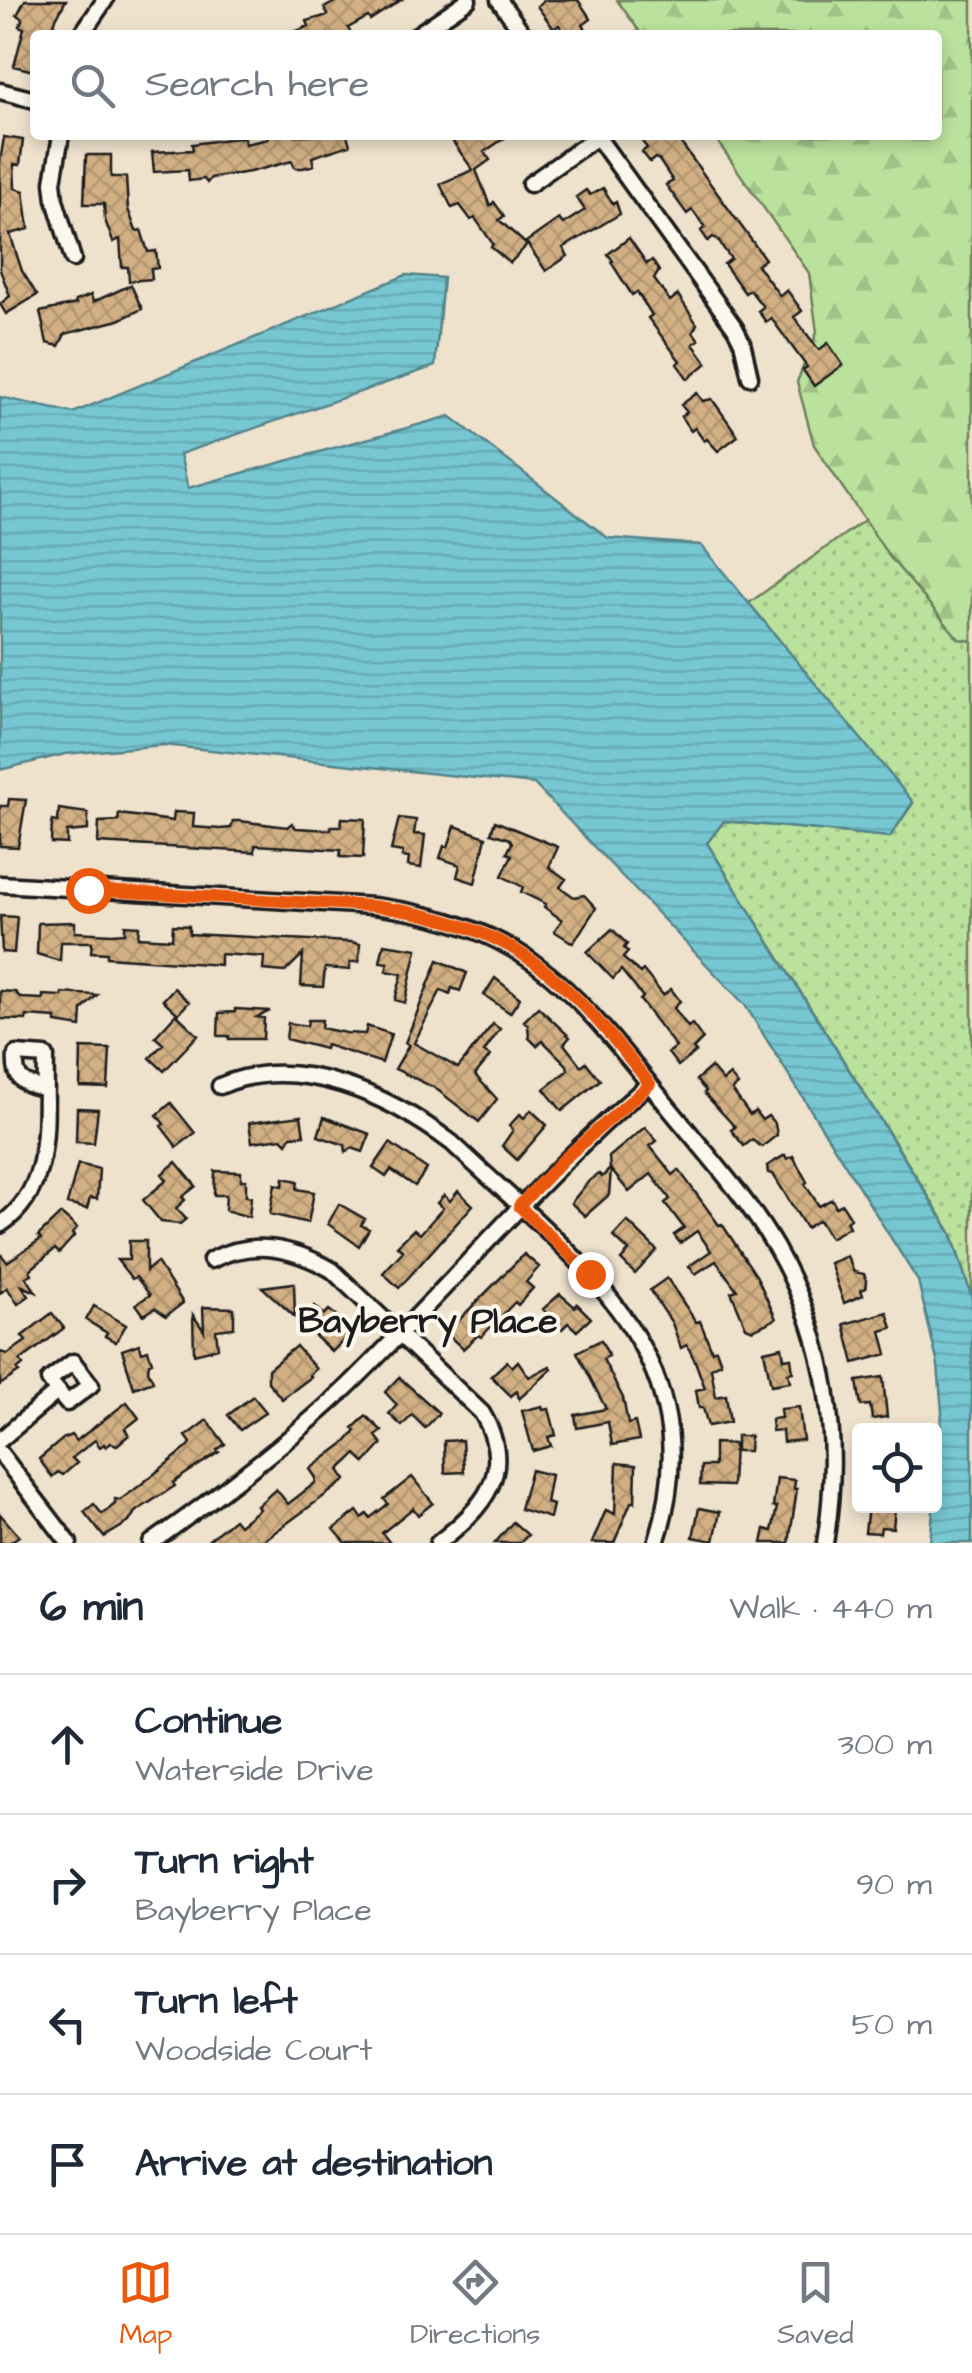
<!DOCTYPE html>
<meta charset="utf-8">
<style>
body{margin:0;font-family:"Architects Daughter",sans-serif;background:#f2f2f3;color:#1f2937}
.controls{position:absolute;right:30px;bottom:30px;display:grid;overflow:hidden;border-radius:10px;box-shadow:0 5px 15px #0003}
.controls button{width:90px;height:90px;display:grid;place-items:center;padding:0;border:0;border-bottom:2px solid #e0e1e3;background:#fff;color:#1f2937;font:50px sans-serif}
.stop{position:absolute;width:30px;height:30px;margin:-22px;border:8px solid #ea580c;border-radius:50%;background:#fff}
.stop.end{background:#ea580c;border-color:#fff;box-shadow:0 2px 10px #0008}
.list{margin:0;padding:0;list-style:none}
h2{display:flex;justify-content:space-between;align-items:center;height:130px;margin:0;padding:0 40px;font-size:42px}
h2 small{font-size:32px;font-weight:400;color:#747a83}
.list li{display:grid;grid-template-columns:65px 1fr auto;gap:30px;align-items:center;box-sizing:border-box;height:140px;padding:0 40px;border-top:2px solid #e0e1e3}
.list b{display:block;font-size:38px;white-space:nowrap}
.list p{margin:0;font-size:32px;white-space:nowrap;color:#747a83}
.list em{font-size:32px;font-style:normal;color:#747a83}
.icon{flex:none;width:55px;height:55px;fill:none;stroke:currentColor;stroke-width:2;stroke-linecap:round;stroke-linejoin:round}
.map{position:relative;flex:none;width:972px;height:1543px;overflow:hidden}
.search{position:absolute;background:#fff;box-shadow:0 5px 15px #0003;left:30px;right:30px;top:30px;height:110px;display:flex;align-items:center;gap:25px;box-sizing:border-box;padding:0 35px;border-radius:10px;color:#747a83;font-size:38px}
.sheet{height:690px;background:#fff}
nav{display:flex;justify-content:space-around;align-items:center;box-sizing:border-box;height:140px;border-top:2px solid #e0e1e3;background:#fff;font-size:28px;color:#747a83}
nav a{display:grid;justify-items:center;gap:5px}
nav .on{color:#ea580c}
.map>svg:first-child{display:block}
</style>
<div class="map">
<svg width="972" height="1543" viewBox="0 0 972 1543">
<defs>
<pattern id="grass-dots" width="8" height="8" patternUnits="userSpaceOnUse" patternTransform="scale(2.5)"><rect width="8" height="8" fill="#bbe29d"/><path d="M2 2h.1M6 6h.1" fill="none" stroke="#a0c187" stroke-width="1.8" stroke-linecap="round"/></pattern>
<pattern id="forest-firs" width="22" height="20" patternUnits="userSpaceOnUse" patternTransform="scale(2.5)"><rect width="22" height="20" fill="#bbe29d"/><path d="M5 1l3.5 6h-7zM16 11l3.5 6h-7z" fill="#a0c187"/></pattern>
<pattern id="water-rules" width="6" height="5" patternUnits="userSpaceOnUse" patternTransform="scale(2.5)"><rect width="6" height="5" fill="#77c7d2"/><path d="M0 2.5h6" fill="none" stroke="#66aab4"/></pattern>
<pattern id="building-cross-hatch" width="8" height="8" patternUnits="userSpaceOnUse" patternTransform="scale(2.5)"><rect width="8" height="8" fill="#d2b084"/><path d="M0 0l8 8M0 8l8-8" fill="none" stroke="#b49771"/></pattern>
</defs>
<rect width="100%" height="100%" fill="#efe2cd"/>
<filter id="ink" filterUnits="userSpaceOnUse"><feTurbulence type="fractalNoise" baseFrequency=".01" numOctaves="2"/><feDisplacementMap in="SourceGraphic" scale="20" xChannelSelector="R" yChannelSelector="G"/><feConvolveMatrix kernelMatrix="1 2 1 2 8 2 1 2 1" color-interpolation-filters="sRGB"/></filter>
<g filter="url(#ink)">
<path fill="url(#grass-dots)" stroke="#6c7f5c" stroke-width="2.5" d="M 934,470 L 972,523 L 972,1298 L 951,1232 L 707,843 L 724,821 L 890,837 L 913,803 L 749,603 Z"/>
<path fill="url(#forest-firs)" stroke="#6c7f5c" stroke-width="2.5" d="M 617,0 L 972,0 L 972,641 L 959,639 L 888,555 L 814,445 L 797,382 L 817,332 L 809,273 L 713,135 L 937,135 L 937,35 L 642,35 Z"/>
<path fill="url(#water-rules)" stroke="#538389" stroke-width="2.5" d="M 406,275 L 443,278 L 435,366 L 180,454 L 188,488 L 450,416 L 608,538 L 701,545 L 913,802 L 890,837 L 724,821 L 707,843 L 951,1233 L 972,1298 L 972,1543 L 930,1543 L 942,1412 L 938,1365 L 918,1281 L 745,1005 L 534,784 L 163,745 L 65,754 L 0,770 L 0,397 L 73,413 Z"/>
<path fill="url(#building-cross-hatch)" stroke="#1c1c1c" stroke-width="2.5" d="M 25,0 L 66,0 L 51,28 L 41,27 L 35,35 L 33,71 L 14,66 L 24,28 L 19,26 L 23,18 L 17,15 Z
M 339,0 L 401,0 L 370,20 L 368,17 L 348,28 L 352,35 L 287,35 L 309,26 L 307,21 L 328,15 L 324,8 Z
M 545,0 L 578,0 L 591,19 L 583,25 L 590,35 L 566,35 L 559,25 L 554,29 L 537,6 Z
M 267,135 L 347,135 L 350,145 L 312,157 L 314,165 L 303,168 L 295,168 L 292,161 L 250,172 L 211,178 L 207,183 L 204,179 L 189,181 L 188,170 L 154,172 L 152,152 L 193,150 L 192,144 L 244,137 L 245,144 L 268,139 Z
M 463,135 L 509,135 L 484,152 L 490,160 L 476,170 L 490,206 L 494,202 L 504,216 L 499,220 L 527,245 L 510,263 L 491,247 L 493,244 L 475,218 L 471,220 L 460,205 L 452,208 L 440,184 L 473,170 L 453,142 Z
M 637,135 L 675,135 L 765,259 L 757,265 L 780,296 L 787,290 L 802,311 L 794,317 L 819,350 L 828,343 L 843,365 L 814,386 L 803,370 L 807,367 L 771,318 L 766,322 L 758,311 L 763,307 L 750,290 L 745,293 L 724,264 L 731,259 L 717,239 L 713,237 L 708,241 L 701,231 L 705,227 L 692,210 L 687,214 L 666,185 L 673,181 L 659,160 L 655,158 L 650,162 L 642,152 L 647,148 Z
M 4,137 L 23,140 L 20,165 L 14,164 L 15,188 L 24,191 L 29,229 L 10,234 L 22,271 L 37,295 L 6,314 L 0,304 L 10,296 L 0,270 L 0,162 Z
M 86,155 L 111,155 L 111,177 L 126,177 L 128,209 L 136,231 L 141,230 L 148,252 L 156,251 L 158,268 L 151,269 L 152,279 L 129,281 L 128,267 L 122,267 L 120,239 L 113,242 L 105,220 L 104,204 L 84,204 Z
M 603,188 L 613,204 L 616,202 L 620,214 L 563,248 L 568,256 L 546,271 L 526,242 L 559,219 L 563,224 L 585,210 L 576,197 L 586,190 L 590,195 Z
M 629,238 L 647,264 L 652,260 L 659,271 L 654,279 L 670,301 L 678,295 L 697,324 L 693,332 L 699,340 L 693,344 L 707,363 L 688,379 L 677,364 L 680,361 L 648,318 L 652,315 L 637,292 L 632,295 L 611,262 L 613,261 L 608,254 Z
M 131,285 L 142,309 L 119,320 L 65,334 L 59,346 L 47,343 L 40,312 L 76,304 L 75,301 L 91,295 L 93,302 Z
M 697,393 L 703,401 L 712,399 L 738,436 L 718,451 L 707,439 L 704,441 L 695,428 L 691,431 L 681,417 L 687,412 L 681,405 Z
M 9,799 L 26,800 L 18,847 L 0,846 L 0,806 L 8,806 Z
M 59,809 L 88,813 L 88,830 L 67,832 L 67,844 L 51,843 L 52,821 L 58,822 Z
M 174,812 L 194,813 L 193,827 L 220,829 L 231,828 L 233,821 L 240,821 L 287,827 L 292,823 L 296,828 L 331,830 L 331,826 L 341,826 L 342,818 L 365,819 L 363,858 L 340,857 L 341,850 L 255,845 L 255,852 L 98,843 L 99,822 L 118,821 L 119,814 L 173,821 Z
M 399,818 L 416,820 L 414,834 L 425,835 L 421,868 L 408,866 L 409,858 L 402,857 L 403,852 L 391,850 Z
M 495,821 L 558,847 L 549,867 L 566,879 L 560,887 L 574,897 L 584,895 L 596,908 L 573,943 L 554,931 L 562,920 L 544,907 L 546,904 L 521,892 L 523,887 L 502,876 L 512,855 L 507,853 L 512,843 L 510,839 L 491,833 Z
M 455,826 L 486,837 L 475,883 L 457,877 L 460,865 L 440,858 L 444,846 L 448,847 Z
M 0,916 L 17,917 L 14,953 L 2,952 Z
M 75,922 L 75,932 L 112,934 L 125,933 L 125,925 L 139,926 L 138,937 L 172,939 L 173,925 L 189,926 L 189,934 L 351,942 L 360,944 L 359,962 L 350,962 L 350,970 L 325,968 L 323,987 L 301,986 L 303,954 L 285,972 L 263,970 L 264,957 L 220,954 L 220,965 L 107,957 L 107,953 L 91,952 L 92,942 L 61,942 L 60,961 L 37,954 L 38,923 Z
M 612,929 L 627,944 L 624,948 L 628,952 L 623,958 L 640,973 L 643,970 L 663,995 L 671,989 L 680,1001 L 674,1008 L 688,1027 L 692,1024 L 703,1039 L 693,1049 L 696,1052 L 678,1066 L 668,1053 L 676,1047 L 640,1000 L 643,997 L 621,970 L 613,979 L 587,952 Z
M 384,944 L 417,949 L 405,1003 L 395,1000 L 402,974 L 386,971 L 388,963 L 380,962 Z
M 438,960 L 467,973 L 460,991 L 452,988 L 450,994 L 441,990 L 414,1043 L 458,1068 L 493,1024 L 500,1029 L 484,1052 L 490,1056 L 475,1075 L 497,1099 L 479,1122 L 435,1088 L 395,1069 L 409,1045 L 405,1043 Z
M 495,978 L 520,998 L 510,1013 L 484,995 Z
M 174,988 L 189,1002 L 178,1014 L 163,1000 Z
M 0,991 L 15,992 L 21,998 L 43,999 L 43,995 L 62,996 L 62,993 L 97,995 L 82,1010 L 81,1027 L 56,1023 L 56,1018 L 27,1016 L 26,1020 L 0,1019 Z
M 538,1007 L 570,1037 L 564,1044 L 581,1066 L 586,1062 L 600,1080 L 562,1111 L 544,1089 L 568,1070 L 567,1065 L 543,1041 L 537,1046 L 529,1038 L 528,1025 L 524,1021 Z
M 235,1009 L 270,1011 L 257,1017 L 264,1018 L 263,1039 L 229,1039 L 229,1036 L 218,1036 L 219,1013 L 235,1012 Z
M 176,1014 L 198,1035 L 164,1071 L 150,1058 L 163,1044 L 155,1037 Z
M 308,1020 L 322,1020 L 321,1028 L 346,1033 L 365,1034 L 367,1026 L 391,1034 L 382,1063 L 326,1045 L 325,1049 L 286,1039 L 288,1023 L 307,1026 Z
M 81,1048 L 110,1049 L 108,1088 L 80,1087 Z
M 711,1067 L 723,1081 L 730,1075 L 738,1085 L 732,1090 L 750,1115 L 755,1111 L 762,1120 L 768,1116 L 775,1124 L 777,1135 L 762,1147 L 752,1140 L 744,1146 L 731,1130 L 735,1127 L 704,1093 L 706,1091 L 696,1080 Z
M 171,1103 L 195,1133 L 177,1147 L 161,1126 L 164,1124 L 157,1115 Z
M 77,1108 L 98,1109 L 94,1143 L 76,1142 Z
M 531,1110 L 547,1125 L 517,1160 L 502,1146 L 513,1130 L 509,1126 L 520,1114 L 524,1118 Z
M 301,1116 L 304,1135 L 291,1136 L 287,1143 L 282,1138 L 252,1142 L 249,1123 Z
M 324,1117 L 370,1134 L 363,1152 L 352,1148 L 346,1152 L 345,1145 L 318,1136 Z
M 645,1127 L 657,1141 L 650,1146 L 673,1175 L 679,1170 L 719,1225 L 722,1224 L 757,1277 L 776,1319 L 753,1330 L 746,1327 L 731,1292 L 737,1290 L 716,1261 L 695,1274 L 689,1266 L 711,1251 L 697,1231 L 680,1243 L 674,1235 L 684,1228 L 665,1203 L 670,1199 L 651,1174 L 629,1192 L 611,1170 L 609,1195 L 585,1216 L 571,1203 L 589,1181 L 599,1174 L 602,1177 L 610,1169 L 609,1157 Z
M 390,1143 L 427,1169 L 415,1186 L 391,1170 L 386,1177 L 373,1168 Z
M 785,1155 L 787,1159 L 793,1156 L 807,1182 L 805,1184 L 819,1206 L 832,1199 L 836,1207 L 842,1204 L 851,1218 L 846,1221 L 849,1227 L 830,1238 L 819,1220 L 806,1228 L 773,1174 L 768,1173 L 767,1166 Z
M 176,1162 L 196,1186 L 182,1197 L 185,1200 L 176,1208 L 186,1219 L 180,1224 L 161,1222 L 143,1200 L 167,1180 L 162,1174 Z
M 78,1164 L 99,1169 L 97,1199 L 90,1198 L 87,1209 L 67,1204 Z
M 215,1171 L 241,1172 L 241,1180 L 246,1180 L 246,1196 L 251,1197 L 249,1217 L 225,1210 L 226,1195 L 214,1195 Z
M 284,1178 L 298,1181 L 297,1189 L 314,1192 L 308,1223 L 270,1214 L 275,1184 L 283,1186 Z
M 458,1191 L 473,1205 L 399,1288 L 383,1273 L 403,1251 L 397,1246 L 414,1229 L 420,1234 L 443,1208 L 437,1203 L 444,1195 L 450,1201 Z
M 339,1204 L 365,1219 L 361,1225 L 369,1229 L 359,1246 L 328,1224 Z
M 61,1214 L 77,1228 L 72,1234 L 74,1236 L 59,1253 L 55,1249 L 30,1270 L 32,1274 L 26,1277 L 36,1292 L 22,1286 L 29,1296 L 18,1304 L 7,1288 L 0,1293 L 0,1253 L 7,1262 L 41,1239 L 38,1236 Z
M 627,1221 L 657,1250 L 635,1274 L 621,1260 L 629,1251 L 613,1236 Z
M 129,1241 L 146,1241 L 146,1271 L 157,1262 L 183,1303 L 166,1316 L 155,1308 L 144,1315 L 136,1304 L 150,1295 L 136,1277 L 132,1279 L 117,1260 L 129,1260 Z
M 524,1254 L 539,1267 L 526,1282 L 533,1288 L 518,1305 L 515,1302 L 481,1337 L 478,1335 L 463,1349 L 446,1333 Z
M 847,1256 L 854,1272 L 864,1274 L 867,1282 L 866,1288 L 861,1290 L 863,1295 L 844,1303 L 830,1263 Z
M 667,1278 L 696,1322 L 700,1321 L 712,1351 L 716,1349 L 721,1363 L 711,1368 L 716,1397 L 726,1395 L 730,1422 L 708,1426 L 703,1408 L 699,1408 L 696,1390 L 705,1388 L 695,1361 L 687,1345 L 681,1348 L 672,1323 L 650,1290 Z
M 294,1283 L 295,1317 L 262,1287 Z
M 560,1294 L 575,1307 L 577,1304 L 591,1318 L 577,1331 L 568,1323 L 562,1329 L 558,1325 L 554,1329 L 545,1320 L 549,1316 L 543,1309 Z
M 94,1306 L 126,1325 L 116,1342 L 105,1336 L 107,1333 L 86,1320 Z
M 315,1306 L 324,1315 L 329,1310 L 354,1330 L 332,1352 L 298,1320 Z
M 203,1307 L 234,1308 L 234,1328 L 216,1330 L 218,1348 L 194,1354 L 193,1315 L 204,1331 Z
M 887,1312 L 892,1328 L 881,1331 L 887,1354 L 854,1363 L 844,1324 Z
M 52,1313 L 64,1328 L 20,1361 L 23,1365 L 17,1370 L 19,1372 L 0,1385 L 0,1352 L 8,1354 L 26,1341 L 22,1336 Z
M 601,1340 L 609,1356 L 603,1359 L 623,1398 L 628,1424 L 635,1422 L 639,1440 L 612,1445 L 608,1422 L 577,1428 L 575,1415 L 606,1409 L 577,1352 Z
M 139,1344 L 142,1352 L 148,1350 L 152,1362 L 149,1363 L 148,1370 L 153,1381 L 134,1388 L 122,1350 Z
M 296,1346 L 316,1369 L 309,1375 L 311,1377 L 282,1399 L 268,1382 L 268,1369 Z
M 782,1347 L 784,1359 L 791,1358 L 793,1372 L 788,1373 L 790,1382 L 771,1385 L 764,1351 Z
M 507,1361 L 512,1367 L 518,1361 L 529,1377 L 550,1366 L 552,1369 L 519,1399 L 517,1391 L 511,1396 L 491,1376 Z
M 399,1377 L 439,1413 L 425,1428 L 412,1415 L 402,1426 L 389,1414 L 397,1405 L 385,1392 Z
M 883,1377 L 887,1417 L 872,1419 L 870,1405 L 861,1406 L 857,1381 Z
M 253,1396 L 266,1412 L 240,1430 L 228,1415 Z
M 127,1402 L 139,1418 L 125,1429 L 129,1435 L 117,1445 L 111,1443 L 106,1447 L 104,1444 L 100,1447 L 95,1440 L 72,1458 L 77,1463 L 63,1475 L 58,1472 L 52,1477 L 39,1459 L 64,1438 L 71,1435 L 76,1441 Z
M 542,1406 L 543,1410 L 549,1409 L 556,1435 L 548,1437 L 551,1446 L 533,1451 L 522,1411 Z
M 799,1407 L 803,1440 L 783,1442 L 782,1430 L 772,1431 L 771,1419 L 781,1418 L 780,1409 Z
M 366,1416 L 382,1431 L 376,1436 L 382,1444 L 365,1463 L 356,1454 L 339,1470 L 346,1480 L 260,1543 L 205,1543 L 234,1519 L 239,1525 L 259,1509 L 257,1506 L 276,1489 L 288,1504 L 315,1483 L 316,1478 L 310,1469 L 346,1442 L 356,1431 L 353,1428 Z
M 207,1420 L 225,1444 L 217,1450 L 219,1452 L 184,1475 L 173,1483 L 175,1486 L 135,1512 L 129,1522 L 104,1537 L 84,1512 L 94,1504 L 102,1514 L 115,1504 L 115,1499 L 120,1500 L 134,1490 L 188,1447 L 191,1443 L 186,1436 Z
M 736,1436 L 750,1436 L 749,1451 L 736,1451 Z
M 462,1440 L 464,1472 L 445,1473 L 444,1441 Z
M 714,1443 L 734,1444 L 732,1486 L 700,1485 L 701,1466 L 714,1466 Z
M 617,1463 L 636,1465 L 635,1502 L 631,1502 L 614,1543 L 592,1543 L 606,1510 L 615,1514 Z
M 531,1470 L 551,1475 L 546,1503 L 553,1505 L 550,1518 L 520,1509 Z
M 412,1477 L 433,1503 L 418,1515 L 413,1508 L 382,1533 L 390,1543 L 346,1543 L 334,1529 L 357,1511 L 362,1518 L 367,1514 L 370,1518 L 388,1504 L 384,1499 Z
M 777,1478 L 795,1480 L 794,1489 L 797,1489 L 789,1543 L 762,1543 L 765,1529 L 772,1531 L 777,1507 L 773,1507 Z
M 868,1506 L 895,1508 L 893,1528 L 881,1527 L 880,1533 L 865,1532 Z
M 699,1508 L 720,1512 L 714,1541 L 693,1537 Z
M 0,1514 L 19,1536 L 9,1543 L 0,1543 Z
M 513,1522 L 528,1535 L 520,1543 L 495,1543 Z"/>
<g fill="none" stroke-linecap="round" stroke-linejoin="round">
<g stroke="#1c1c1c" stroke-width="21">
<path id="minor" d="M 499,0 L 524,35
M 81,35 L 105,0
M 417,35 L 468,0
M 0,91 L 35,100
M 61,135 L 53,182 L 55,200 L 73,259
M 596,135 L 735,328 L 742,342 L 750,377
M 530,184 L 597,137
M 0,884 L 373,906 C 529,926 572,989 665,1103 C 703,1150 746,1196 776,1248 C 828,1339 842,1441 825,1543
M 220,1086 C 297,1052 390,1096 452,1143 C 572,1257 718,1354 656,1543
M 0,1225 C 56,1188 44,1115 46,1056 L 16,1054 C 14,1078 21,1085 45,1088
M 211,1260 C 254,1239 291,1247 332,1270 L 482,1413 C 517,1472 483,1508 438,1543
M 73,1362 L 91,1385 L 67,1403 L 49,1380 Z
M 0,1440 L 58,1391
M 0,1453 L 69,1543
M 151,1543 C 219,1495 288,1443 348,1386 C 450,1287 540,1176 649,1084"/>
</g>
<use href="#minor" stroke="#fbf7ec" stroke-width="14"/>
</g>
</g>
<g fill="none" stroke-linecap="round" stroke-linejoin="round" filter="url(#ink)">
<path stroke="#ea580c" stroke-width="12" d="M 88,890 L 373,906 C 517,925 563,975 650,1084 L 563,1160 L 519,1206 L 590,1274"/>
</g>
<g text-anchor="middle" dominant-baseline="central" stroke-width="8" stroke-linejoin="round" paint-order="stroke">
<g font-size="35" font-weight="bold" fill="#1c1c1c" stroke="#fbf7ec">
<text x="428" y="1321">Bayberry Place</text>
</g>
</g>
</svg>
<div class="controls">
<button><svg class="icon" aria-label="locate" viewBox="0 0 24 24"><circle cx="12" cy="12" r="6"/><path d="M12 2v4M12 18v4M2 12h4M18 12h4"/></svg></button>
</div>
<div class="stop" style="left:88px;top:890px"></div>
<div class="stop end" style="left:590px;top:1274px"></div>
<div class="search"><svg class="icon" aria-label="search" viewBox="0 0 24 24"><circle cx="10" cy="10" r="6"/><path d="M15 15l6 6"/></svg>Search here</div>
</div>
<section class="sheet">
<h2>6 min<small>Walk · 440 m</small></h2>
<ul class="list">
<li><svg class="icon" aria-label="ahead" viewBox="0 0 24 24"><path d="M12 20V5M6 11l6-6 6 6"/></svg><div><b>Continue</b><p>Waterside Drive</p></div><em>300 m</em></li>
<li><svg class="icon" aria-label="right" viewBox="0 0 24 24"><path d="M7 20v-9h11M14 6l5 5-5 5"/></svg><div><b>Turn right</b><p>Bayberry Place</p></div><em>90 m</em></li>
<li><svg class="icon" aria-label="left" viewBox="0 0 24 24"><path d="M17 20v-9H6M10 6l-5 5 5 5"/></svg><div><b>Turn left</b><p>Woodside Court</p></div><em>50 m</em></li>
<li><svg class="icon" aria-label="arrive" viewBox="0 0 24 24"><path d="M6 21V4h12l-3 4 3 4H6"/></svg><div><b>Arrive at destination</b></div></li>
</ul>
</section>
<nav>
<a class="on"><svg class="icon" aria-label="map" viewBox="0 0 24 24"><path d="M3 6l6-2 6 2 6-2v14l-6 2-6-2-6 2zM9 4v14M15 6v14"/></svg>Map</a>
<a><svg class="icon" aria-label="directions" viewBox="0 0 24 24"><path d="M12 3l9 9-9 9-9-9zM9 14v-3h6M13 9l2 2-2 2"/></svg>Directions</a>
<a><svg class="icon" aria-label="saved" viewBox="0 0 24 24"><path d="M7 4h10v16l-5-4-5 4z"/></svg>Saved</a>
</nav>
